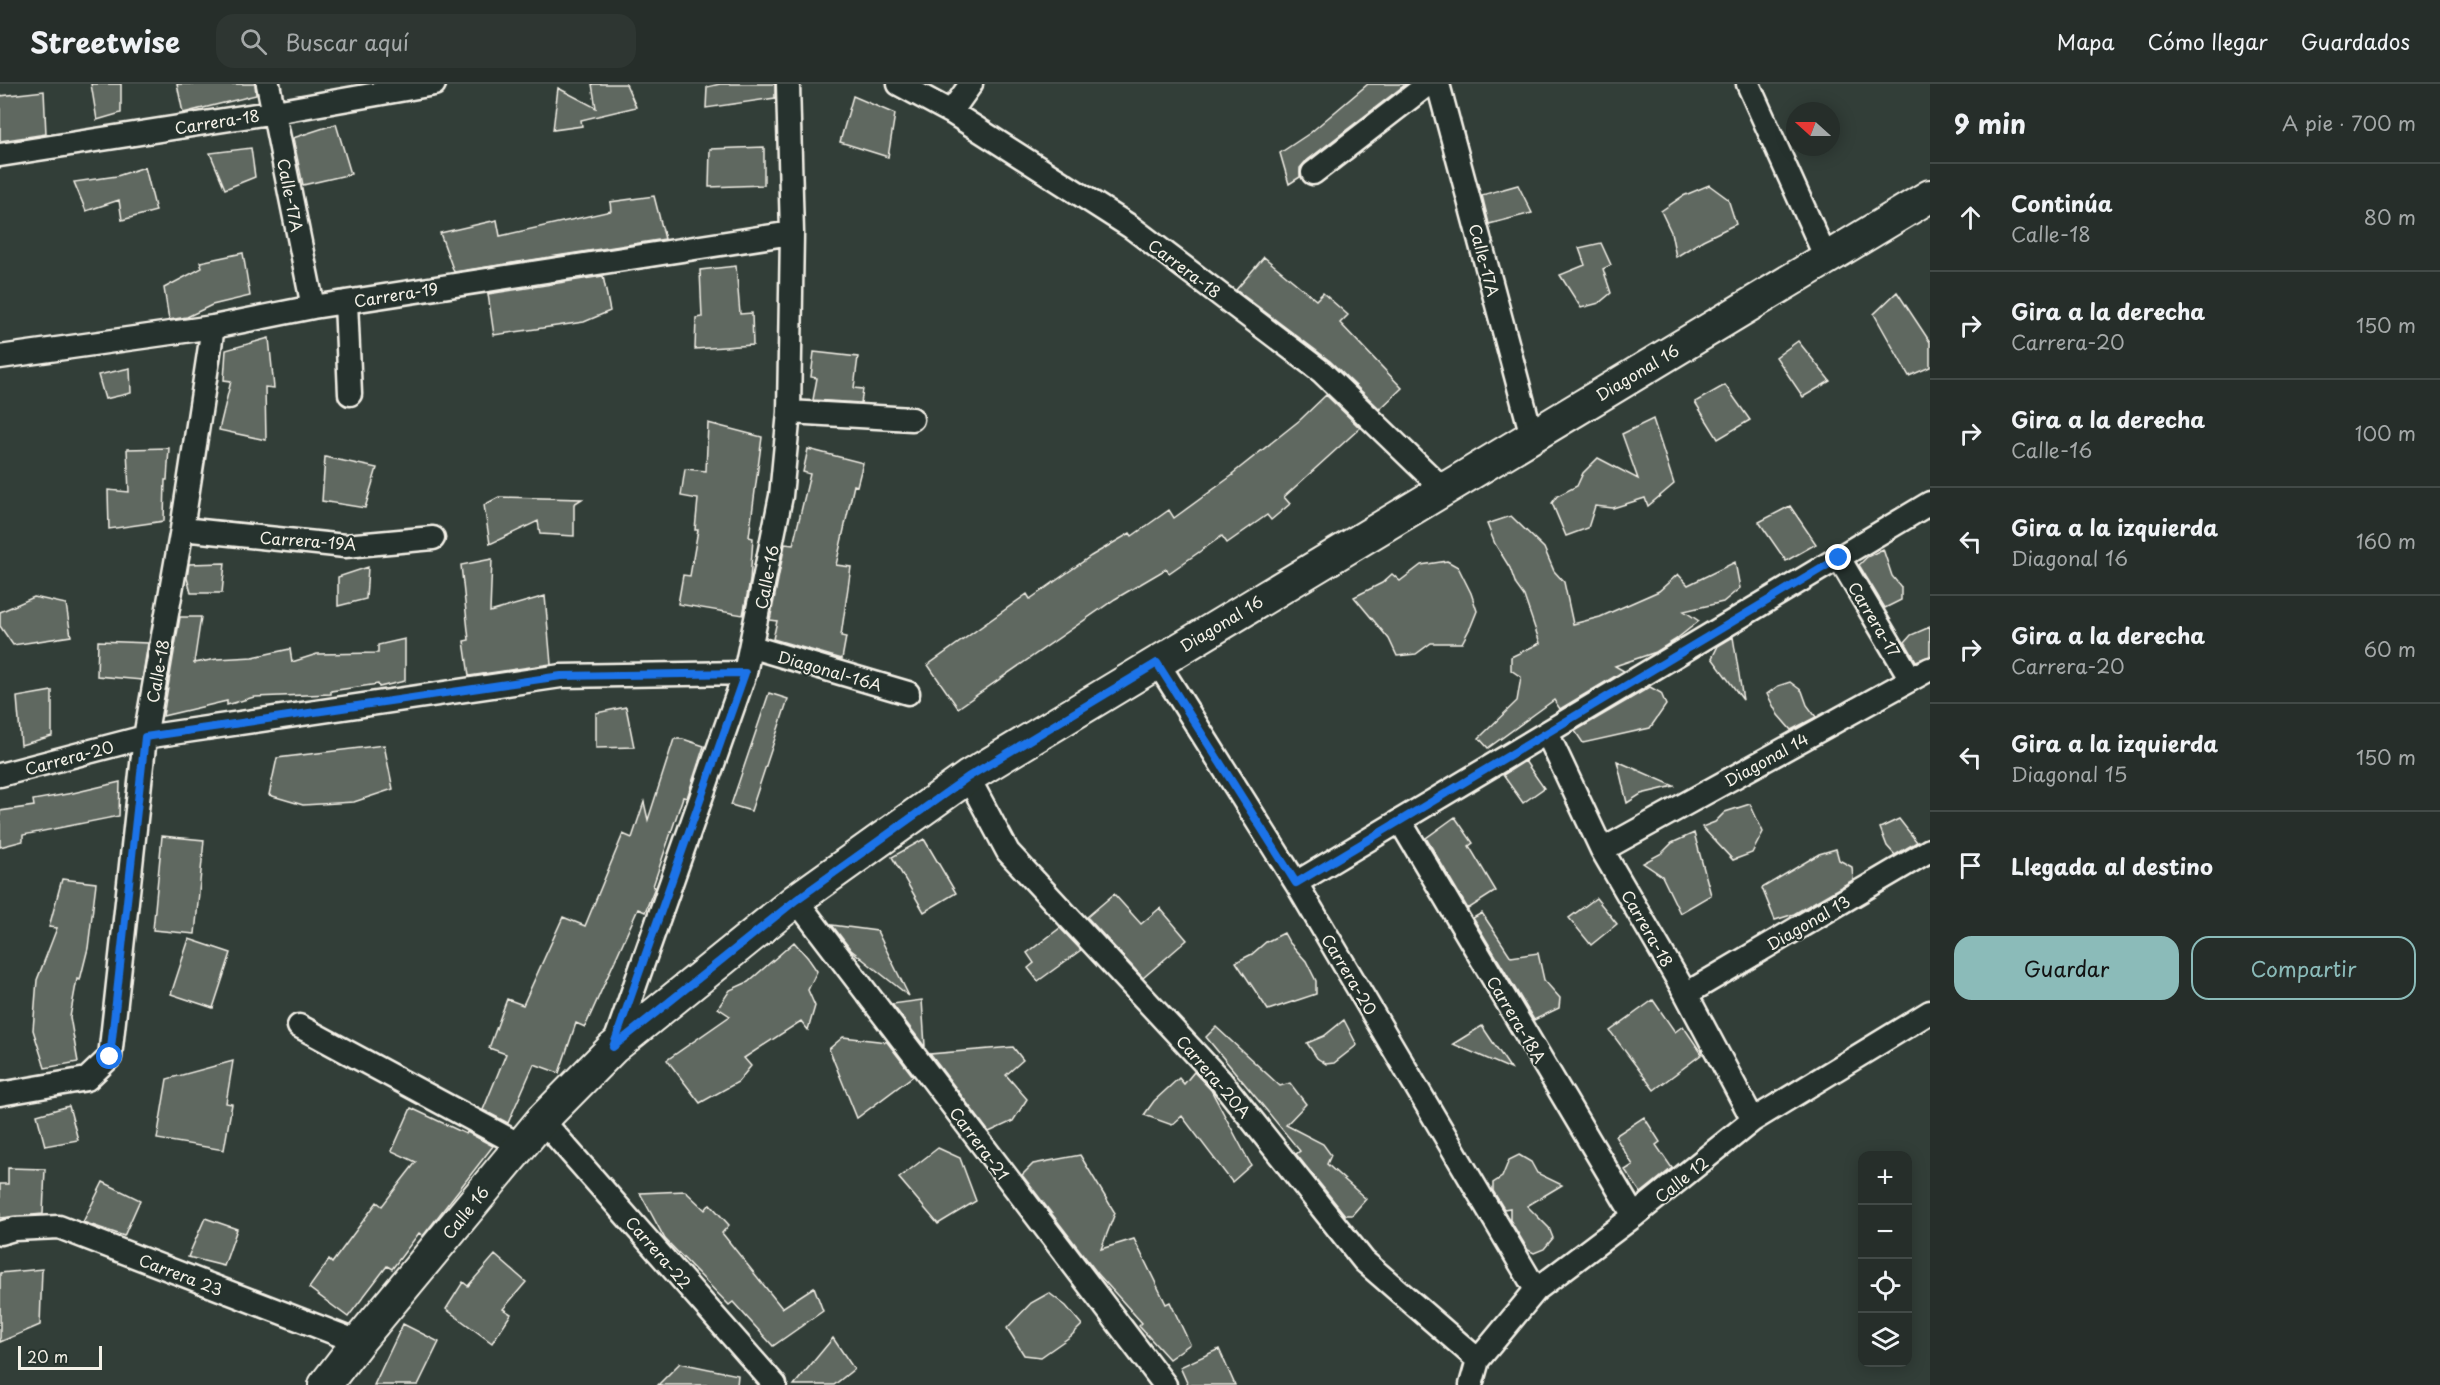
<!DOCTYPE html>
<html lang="es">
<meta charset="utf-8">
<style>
body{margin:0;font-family:"Playpen Sans",sans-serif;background:#2e3632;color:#f1f3f6}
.controls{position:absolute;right:18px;bottom:18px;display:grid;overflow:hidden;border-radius:12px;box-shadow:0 3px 15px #0003}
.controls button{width:54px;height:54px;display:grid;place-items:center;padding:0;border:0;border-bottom:2px solid #424a47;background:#262e2a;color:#f1f3f6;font:30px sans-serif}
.compass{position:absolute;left:1786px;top:18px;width:54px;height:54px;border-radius:50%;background:#262e2a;box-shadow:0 3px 15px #0003;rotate:291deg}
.scale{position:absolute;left:18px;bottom:15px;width:84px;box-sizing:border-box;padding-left:6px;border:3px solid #f4f1e8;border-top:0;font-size:16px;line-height:21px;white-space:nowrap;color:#f4f1e8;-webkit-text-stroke:4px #26332d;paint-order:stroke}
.stop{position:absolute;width:18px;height:18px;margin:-14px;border:4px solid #1a73e8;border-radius:50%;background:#fff}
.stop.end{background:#1a73e8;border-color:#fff;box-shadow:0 2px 6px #0008}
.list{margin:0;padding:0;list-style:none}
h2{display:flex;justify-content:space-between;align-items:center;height:78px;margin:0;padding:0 24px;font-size:26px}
h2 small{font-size:20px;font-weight:400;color:#a4a8a8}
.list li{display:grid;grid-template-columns:39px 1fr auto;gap:18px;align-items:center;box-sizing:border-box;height:108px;padding:0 24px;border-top:2px solid #424a47}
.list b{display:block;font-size:22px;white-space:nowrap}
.list p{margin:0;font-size:20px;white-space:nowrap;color:#a4a8a8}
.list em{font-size:20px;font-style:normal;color:#a4a8a8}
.actions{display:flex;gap:12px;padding:18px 24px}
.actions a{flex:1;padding:14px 0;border:2px solid #8bbbb9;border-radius:18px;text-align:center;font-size:21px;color:#8bbbb9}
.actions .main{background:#8bbbb9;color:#111}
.icon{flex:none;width:33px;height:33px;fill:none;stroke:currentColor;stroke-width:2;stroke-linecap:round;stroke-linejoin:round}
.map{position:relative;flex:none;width:1930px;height:1301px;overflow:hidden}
header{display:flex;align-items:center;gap:36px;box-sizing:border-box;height:84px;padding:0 30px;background:#262e2a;border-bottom:2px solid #424a47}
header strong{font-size:28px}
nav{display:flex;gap:33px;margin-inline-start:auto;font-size:21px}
.search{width:420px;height:54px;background:#2e3632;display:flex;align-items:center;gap:15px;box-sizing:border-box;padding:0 21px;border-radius:18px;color:#a4a8a8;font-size:22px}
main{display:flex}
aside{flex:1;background:#262e2a}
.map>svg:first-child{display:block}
</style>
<header>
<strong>Streetwise</strong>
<div class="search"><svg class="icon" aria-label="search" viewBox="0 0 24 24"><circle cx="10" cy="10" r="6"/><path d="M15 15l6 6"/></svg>Buscar aquí</div>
<nav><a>Mapa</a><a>Cómo llegar</a><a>Guardados</a></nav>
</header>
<main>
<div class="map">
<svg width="1930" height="1301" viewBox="0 0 1930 1301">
<rect width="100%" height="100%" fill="#323e38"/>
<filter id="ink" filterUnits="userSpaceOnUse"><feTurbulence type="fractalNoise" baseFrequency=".0167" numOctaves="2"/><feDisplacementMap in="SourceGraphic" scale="12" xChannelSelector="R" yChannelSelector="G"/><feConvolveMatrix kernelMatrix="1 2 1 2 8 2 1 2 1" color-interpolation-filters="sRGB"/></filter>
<g filter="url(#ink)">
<path fill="#5f6861" stroke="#f4f1e8" stroke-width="1.5" d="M 91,0 L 121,0 L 121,29 L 97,36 Z
M 177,0 L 255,0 L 256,11 L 183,29 Z
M 592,0 L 626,0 L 636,23 L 581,36 L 582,42 L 553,46 L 558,4 L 596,24 Z
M 720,0 L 775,0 L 775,14 L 706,24 L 707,3 Z
M 1368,0 L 1406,0 L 1305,78 L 1300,84 L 1300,93 L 1289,100 L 1280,69 L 1310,49 Z
M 44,7 L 46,50 L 0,57 L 0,12 Z
M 853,12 L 895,30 L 888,73 L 840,58 Z
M 336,40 L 351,90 L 303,101 L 293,54 Z
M 764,63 L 764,101 L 709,103 L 710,65 Z
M 251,64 L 255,93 L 225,105 L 210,69 Z
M 145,83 L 156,127 L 122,136 L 119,116 L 86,127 L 74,98 L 117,92 Z
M 1518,101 L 1532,129 L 1489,140 L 1482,111 Z
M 1709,101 L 1728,115 L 1736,140 L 1703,156 L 1676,173 L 1671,148 L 1661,127 L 1683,112 Z
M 654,112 L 665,155 L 454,188 L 440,149 L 497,136 L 500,152 L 611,127 L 610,118 Z
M 1601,159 L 1611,181 L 1603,185 L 1611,209 L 1599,219 L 1581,224 L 1560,191 L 1585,181 L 1579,164 Z
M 243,169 L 250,212 L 212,221 L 187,233 L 169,236 L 164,204 L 202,184 L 200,178 Z
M 1264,173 L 1316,216 L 1323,209 L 1348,231 L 1340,239 L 1402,304 L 1380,325 L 1330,277 L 1236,206 Z
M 736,182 L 740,230 L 752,229 L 753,261 L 695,265 L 696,234 L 702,233 L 700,186 Z
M 603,192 L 610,227 L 584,238 L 494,251 L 488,210 Z
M 1897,208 L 1930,258 L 1930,283 L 1909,292 L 1874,230 Z
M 269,254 L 274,304 L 265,303 L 266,356 L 219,346 L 231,297 L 224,296 L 226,266 Z
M 1798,257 L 1830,297 L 1803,313 L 1776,273 Z
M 814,268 L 858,273 L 854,304 L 863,305 L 861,319 L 813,316 L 817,294 L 811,293 Z
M 130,284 L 131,309 L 105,315 L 98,291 Z
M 1725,301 L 1750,336 L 1718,355 L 1695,318 Z
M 1326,311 L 1360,344 L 1284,413 L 1290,420 L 1271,436 L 1267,431 L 1227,459 L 1222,452 L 1169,489 L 1166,485 L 1115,515 L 958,624 L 928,581 L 1027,510 L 1030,515 L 1091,472 L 1130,449 L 1132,452 L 1169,426 L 1174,434 L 1233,391 L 1232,390 L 1300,336 Z
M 1653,335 L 1674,400 L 1648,422 L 1645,414 L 1613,424 L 1595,422 L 1588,444 L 1566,452 L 1552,419 L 1557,412 L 1577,402 L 1583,389 L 1598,374 L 1638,395 L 1622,350 Z
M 708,339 L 762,353 L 749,453 L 753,454 L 750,497 L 743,531 L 678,520 L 683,491 L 690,492 L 698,446 L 695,446 L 698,415 L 681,412 L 685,385 L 706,387 Z
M 169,364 L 167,396 L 165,396 L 164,437 L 109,445 L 108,406 L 129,408 L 127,365 Z
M 808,365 L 863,379 L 857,402 L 854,401 L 836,481 L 851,483 L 841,552 L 846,553 L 842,575 L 773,555 L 777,537 L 770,536 L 785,460 L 793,461 L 810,390 L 803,388 Z
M 325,373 L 377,384 L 365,424 L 322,417 Z
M 499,413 L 582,415 L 574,420 L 574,452 L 540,450 L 538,437 L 490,460 L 484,421 Z
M 1790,422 L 1816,460 L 1786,477 L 1759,438 Z
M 1511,432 L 1544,464 L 1554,487 L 1564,498 L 1573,540 L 1600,533 L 1659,507 L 1678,490 L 1688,501 L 1735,478 L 1740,504 L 1723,518 L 1684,527 L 1699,537 L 1675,556 L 1656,568 L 1615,582 L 1624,587 L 1560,625 L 1554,616 L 1488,664 L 1479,654 L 1517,617 L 1521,593 L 1511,586 L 1511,573 L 1540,559 L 1524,512 L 1516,501 L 1510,484 L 1495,460 L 1487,440 Z
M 1883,465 L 1892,492 L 1901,503 L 1901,516 L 1885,524 L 1859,481 L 1867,473 Z
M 492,475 L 490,528 L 545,512 L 551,580 L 469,592 L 464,557 L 469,556 L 461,481 Z
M 1447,477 L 1458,483 L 1471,509 L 1477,527 L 1471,542 L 1462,559 L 1431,559 L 1416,570 L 1397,572 L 1389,555 L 1354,513 L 1382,499 L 1392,490 L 1400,497 L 1421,481 Z
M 225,479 L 222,509 L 191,509 L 187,494 L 189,480 Z
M 368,483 L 366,515 L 338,522 L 338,493 Z
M 34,513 L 66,520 L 71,552 L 13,561 L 0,542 L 0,528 Z
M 180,533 L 201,533 L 194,579 L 217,575 L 253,573 L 290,565 L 292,578 L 317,570 L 378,569 L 378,561 L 405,555 L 405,597 L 379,603 L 378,600 L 331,607 L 331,610 L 254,613 L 227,621 L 227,617 L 163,632 Z
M 1930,543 L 1930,572 L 1916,577 L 1905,558 L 1911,551 Z
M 1733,553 L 1743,616 L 1712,574 L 1718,562 Z
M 98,557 L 148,559 L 142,596 L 97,592 Z
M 1790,598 L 1802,607 L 1807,621 L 1816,633 L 1791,646 L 1778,631 L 1767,610 L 1778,602 Z
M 1650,603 L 1661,609 L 1666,621 L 1650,644 L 1583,659 L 1575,647 Z
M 52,607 L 52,652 L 21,661 L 17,613 Z
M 769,609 L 788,615 L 751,727 L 731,721 Z
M 626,623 L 634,663 L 596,664 L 596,629 Z
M 674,655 L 683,655 L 704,662 L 687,714 L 683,713 L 653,802 L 655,803 L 645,828 L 638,825 L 585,943 L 576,939 L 559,989 L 534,980 L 508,1039 L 483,1026 L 506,970 L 489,964 L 507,915 L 523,921 L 563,833 L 585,842 L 623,750 L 632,754 L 644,718 L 648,736 Z
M 384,661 L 393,705 L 354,718 L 303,721 L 269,711 L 277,674 Z
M 1525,677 L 1544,704 L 1523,719 L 1503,691 Z
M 1617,677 L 1674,702 L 1641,710 L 1627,719 Z
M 120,698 L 119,732 L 23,751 L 23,757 L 0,763 L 0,727 L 34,722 L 33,716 L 73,709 Z
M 1750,720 L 1763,748 L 1752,769 L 1733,776 L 1702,743 L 1715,738 L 1725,728 Z
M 1455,733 L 1473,759 L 1469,762 L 1496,807 L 1468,825 L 1426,754 Z
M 1899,735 L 1917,758 L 1895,771 L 1887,762 L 1880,744 Z
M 1694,749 L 1711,811 L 1680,829 L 1662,792 L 1643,779 L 1662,769 L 1672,759 Z
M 162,752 L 204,756 L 195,850 L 153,846 Z
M 924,755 L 956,809 L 924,828 L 892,773 Z
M 1836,765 L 1839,776 L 1852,783 L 1853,796 L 1794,830 L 1775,836 L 1762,804 L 1819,770 Z
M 62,795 L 96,799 L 88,864 L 80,896 L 77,895 L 70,933 L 78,978 L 45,984 L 33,946 L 37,896 L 57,844 L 49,843 Z
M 1114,810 L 1141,840 L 1160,824 L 1187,856 L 1143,894 L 1087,833 Z
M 1596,814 L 1617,840 L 1591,861 L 1569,834 Z
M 1482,829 L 1511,873 L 1538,869 L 1544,896 L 1560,914 L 1559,924 L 1534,936 L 1473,834 Z
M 832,841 L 877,847 L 909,912 L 851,866 Z
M 1060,844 L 1081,866 L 1038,897 L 1028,884 L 1034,879 L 1027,869 Z
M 1284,849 L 1289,858 L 1306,877 L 1316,897 L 1316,910 L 1268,926 L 1236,878 L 1252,870 L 1266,858 Z
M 189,855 L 231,869 L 213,924 L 171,910 Z
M 794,858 L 808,874 L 817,887 L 808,906 L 815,922 L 808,946 L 801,937 L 744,974 L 751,982 L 738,998 L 700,1019 L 667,976 L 730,932 L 718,924 L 730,906 L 748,898 Z
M 922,916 L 925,962 L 925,963 L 892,920 Z
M 1653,916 L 1675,948 L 1683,942 L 1702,970 L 1654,1006 L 1610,947 Z
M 1344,936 L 1357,961 L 1334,979 L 1326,980 L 1317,974 L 1307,959 L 1324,952 Z
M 1482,942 L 1490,954 L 1511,985 L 1453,960 Z
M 1216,943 L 1280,1002 L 1290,999 L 1306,1020 L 1286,1041 L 1323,1060 L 1331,1071 L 1327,1080 L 1366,1115 L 1352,1131 L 1345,1131 L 1296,1070 L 1300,1067 L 1206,953 Z
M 843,953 L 887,958 L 913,992 L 857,1034 L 829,965 Z
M 1013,963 L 1023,976 L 1006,991 L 1027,1015 L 1013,1037 L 989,1048 L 930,970 Z
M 233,977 L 226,1019 L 232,1020 L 224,1066 L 157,1055 L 167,995 Z
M 1194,988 L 1211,1006 L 1251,1081 L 1232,1098 L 1182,1032 L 1172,1041 L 1144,1031 L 1154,1017 L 1179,994 L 1184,1000 Z
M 69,1022 L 78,1056 L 45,1062 L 37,1031 Z
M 411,1024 L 466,1050 L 467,1048 L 493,1062 L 423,1152 L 419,1149 L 392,1185 L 387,1182 L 348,1233 L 309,1204 L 329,1176 L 332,1179 L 377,1118 L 382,1122 L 416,1078 L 392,1067 Z
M 1644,1033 L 1660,1058 L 1656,1061 L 1672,1084 L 1641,1109 L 1625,1086 L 1633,1081 L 1615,1052 Z
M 938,1064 L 960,1074 L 976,1117 L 938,1140 L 899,1094 Z
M 1080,1071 L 1115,1129 L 1101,1165 L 1134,1155 L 1166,1220 L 1170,1218 L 1190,1260 L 1169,1275 L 1139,1242 L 1142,1239 L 1098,1190 L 1022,1091 L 1033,1080 Z
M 1519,1071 L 1531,1078 L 1537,1089 L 1562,1101 L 1527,1122 L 1549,1144 L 1553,1154 L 1544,1165 L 1534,1169 L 1528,1166 L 1510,1136 L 1510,1124 L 1504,1125 L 1493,1107 L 1493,1099 L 1502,1093 L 1509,1076 Z
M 8,1084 L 45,1085 L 43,1130 L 0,1134 L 0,1100 L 8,1100 Z
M 103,1098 L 140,1116 L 124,1152 L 83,1138 Z
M 685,1107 L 705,1126 L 710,1120 L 729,1141 L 722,1149 L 782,1224 L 814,1203 L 823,1227 L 773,1262 L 733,1218 L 729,1221 L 665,1155 L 640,1109 Z
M 205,1134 L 237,1145 L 224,1182 L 188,1173 Z
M 495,1171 L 526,1198 L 503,1225 L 511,1230 L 492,1259 L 446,1225 L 463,1198 L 468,1202 Z
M 42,1185 L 40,1241 L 0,1258 L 0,1189 Z
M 1049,1209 L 1066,1222 L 1082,1241 L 1071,1252 L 1041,1273 L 1024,1271 L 1007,1244 L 1031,1219 Z
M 403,1240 L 439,1258 L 418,1301 L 374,1301 Z
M 833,1254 L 854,1285 L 834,1301 L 794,1301 Z
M 1219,1265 L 1235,1301 L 1188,1301 L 1180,1283 Z
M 680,1279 L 738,1291 L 737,1301 L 658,1301 Z"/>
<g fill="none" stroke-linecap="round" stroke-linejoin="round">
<g stroke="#f4f1e8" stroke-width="27">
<path id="street" d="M 268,0 L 313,223
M 899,0 L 951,28 L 1131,143 L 1322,288 L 1443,405
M 1438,0 L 1532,352
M 1748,0 L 1826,174
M 951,28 L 971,0
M 0,71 L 275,28 L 434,0
M 1313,89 L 1428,0
M 346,218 L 350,310
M 0,273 L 213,243 L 313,223 L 792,149
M 789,328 L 912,335
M 182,445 L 345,462 L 433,454
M 1839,474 L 1911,595
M 752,563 L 908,609
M 1157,578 L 1296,799 L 1536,1206
M 1547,649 L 1602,766 L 1686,910 L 1753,1036
M 0,691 L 145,653 L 561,592 L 745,589
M 968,693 L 1008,768 L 1221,997 L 1364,1177 L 1478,1276
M 1400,737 L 1634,1132
M 1602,766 L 1930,585
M 1296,799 L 1930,419
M 796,816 L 1165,1301
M 1686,910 L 1930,766
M 299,942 L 520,1061
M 613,964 L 745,589 L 781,412 L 789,328 L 792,149 L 788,0
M 0,1010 L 87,995 L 110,973 L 145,653 L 182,445 L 213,243
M 542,1036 L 775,1301
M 0,1149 L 14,1145 L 59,1143 L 358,1258
M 1471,1301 L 1478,1276 L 1536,1206 L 1634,1132 L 1753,1036 L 1930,928"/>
</g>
<g stroke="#f4f1e8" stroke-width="36">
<path id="secondary" d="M 325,1301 L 358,1258 L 542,1036 L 613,964 L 796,816 L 968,693 L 1930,112"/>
</g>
<use href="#street" stroke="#26332d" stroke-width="22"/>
<use href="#secondary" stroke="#26332d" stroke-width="32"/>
</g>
</g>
<g fill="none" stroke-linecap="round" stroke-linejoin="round" filter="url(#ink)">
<path stroke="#1a73e8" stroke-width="8" d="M 110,973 L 145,653 L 561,592 L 745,589 L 613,963 L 796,816 L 968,693 L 1157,579 L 1296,799 L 1839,474"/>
</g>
<g text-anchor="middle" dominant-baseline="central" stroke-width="4.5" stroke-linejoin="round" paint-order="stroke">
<g font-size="16" fill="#f4f1e8" stroke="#26332d">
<text transform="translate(217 37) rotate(-9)">Carrera-18</text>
<text transform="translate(291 111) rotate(79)">Calle-17A</text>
<text transform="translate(1485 176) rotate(75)">Calle-17A</text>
<text transform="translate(1185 184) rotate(37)">Carrera-18</text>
<text transform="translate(396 210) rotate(-9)">Carrera-19</text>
<text transform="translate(1637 288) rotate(-31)">Diagonal 16</text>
<text transform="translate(308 456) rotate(4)">Carrera-19A</text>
<text transform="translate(766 493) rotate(-79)">Calle-16</text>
<text transform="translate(1875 535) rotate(59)">Carrera-17</text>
<text transform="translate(1221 539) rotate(-31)">Diagonal 16</text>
<text transform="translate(830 586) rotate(16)">Diagonal-16A</text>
<text transform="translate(157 587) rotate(-80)">Calle-18</text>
<text transform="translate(69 673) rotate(-15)">Carrera-20</text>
<text transform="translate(1766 675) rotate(-29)">Diagonal 14</text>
<text transform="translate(1808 838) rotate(-30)">Diagonal 13</text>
<text transform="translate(1648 844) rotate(60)">Carrera-18</text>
<text transform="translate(1350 890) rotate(59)">Carrera-20</text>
<text transform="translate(1517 935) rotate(59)">Carrera-18A</text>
<text transform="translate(1214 992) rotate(49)">Carrera-20A</text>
<text transform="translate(980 1059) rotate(53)">Carrera-21</text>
<text transform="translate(1681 1095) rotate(-39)">Calle 12</text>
<text transform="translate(465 1128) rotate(-51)">Calle 16</text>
<text transform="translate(659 1168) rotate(49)">Carrera-22</text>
<text transform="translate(181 1190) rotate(21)">Carrera 23</text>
</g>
</g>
</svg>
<div class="controls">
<button>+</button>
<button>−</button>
<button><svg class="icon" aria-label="locate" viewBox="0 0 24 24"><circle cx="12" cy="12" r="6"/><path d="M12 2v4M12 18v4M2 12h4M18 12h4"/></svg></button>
<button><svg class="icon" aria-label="layers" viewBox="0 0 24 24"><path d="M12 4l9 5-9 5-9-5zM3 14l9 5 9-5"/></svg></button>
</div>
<svg class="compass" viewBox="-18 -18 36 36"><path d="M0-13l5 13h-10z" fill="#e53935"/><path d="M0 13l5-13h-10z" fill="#a4a8a8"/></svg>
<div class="scale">20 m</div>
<div class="stop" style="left:110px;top:973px"></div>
<div class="stop end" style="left:1839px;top:474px"></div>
</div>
<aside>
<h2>9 min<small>A pie · 700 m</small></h2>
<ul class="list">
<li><svg class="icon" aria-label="ahead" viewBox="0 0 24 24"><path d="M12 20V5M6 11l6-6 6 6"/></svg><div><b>Continúa</b><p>Calle-18</p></div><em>80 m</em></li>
<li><svg class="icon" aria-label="right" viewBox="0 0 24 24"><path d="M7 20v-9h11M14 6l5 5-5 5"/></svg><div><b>Gira a la derecha</b><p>Carrera-20</p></div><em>150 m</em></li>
<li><svg class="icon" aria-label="right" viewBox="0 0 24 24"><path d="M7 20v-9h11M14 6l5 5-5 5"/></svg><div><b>Gira a la derecha</b><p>Calle-16</p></div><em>100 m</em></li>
<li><svg class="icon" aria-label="left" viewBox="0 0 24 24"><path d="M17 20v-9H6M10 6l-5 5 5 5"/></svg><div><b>Gira a la izquierda</b><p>Diagonal 16</p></div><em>160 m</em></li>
<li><svg class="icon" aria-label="right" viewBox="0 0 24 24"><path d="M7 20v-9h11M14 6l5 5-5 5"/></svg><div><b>Gira a la derecha</b><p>Carrera-20</p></div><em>60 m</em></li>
<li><svg class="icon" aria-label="left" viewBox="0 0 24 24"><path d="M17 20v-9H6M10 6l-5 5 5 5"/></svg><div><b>Gira a la izquierda</b><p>Diagonal 15</p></div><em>150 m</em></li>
<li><svg class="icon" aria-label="arrive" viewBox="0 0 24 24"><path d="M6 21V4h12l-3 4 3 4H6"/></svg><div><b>Llegada al destino</b></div></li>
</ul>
<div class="actions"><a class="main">Guardar</a><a>Compartir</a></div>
</aside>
</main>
